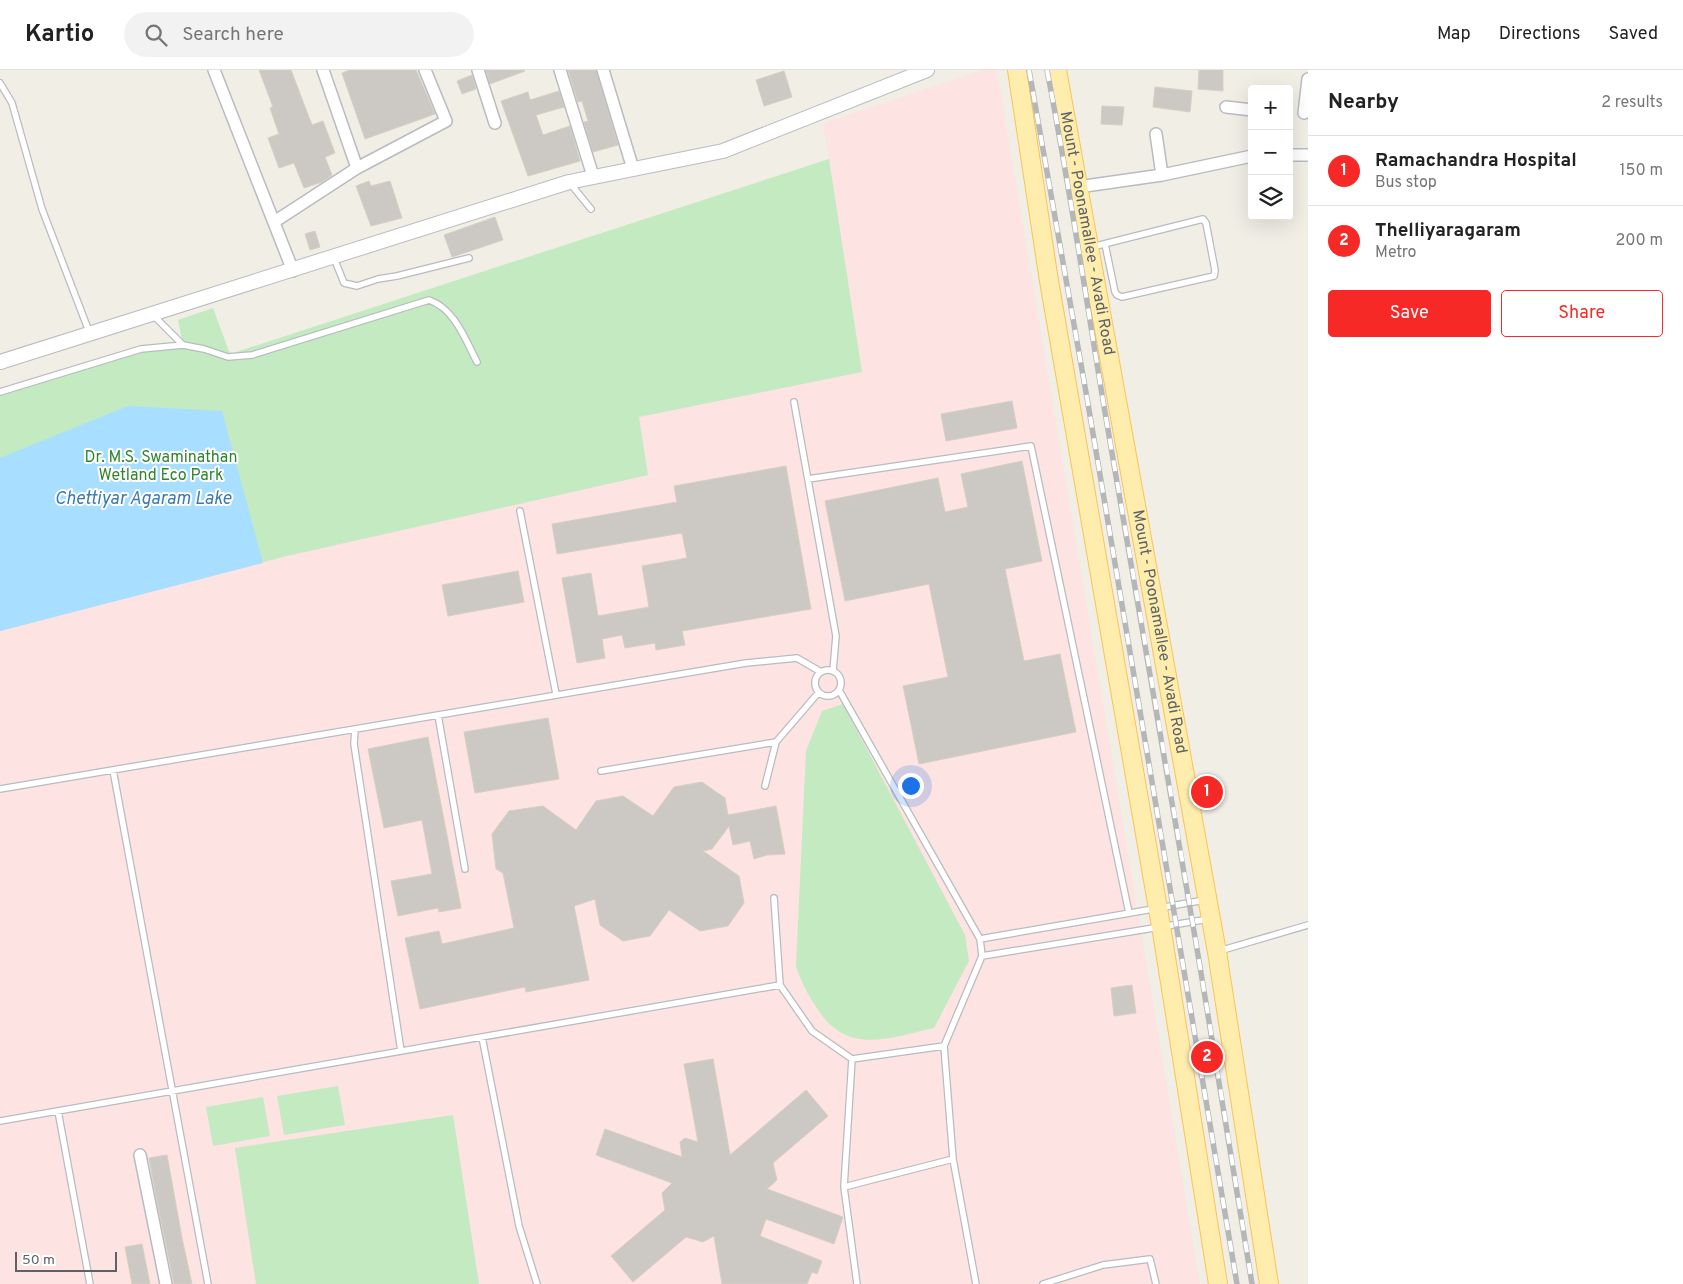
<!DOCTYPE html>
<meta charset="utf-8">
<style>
body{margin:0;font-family:Overpass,sans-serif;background:#f2f2f2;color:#222}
.controls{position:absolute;right:15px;top:15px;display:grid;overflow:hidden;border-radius:5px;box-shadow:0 5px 20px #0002}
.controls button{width:45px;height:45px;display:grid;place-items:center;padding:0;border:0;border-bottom:1px solid #e0e0e0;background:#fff;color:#222;font:25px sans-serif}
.scale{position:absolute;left:15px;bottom:12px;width:102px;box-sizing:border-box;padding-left:5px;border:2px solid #5d6267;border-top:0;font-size:14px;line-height:18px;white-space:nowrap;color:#5d6267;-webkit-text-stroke:4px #fff;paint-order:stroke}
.you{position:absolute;left:910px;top:715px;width:18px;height:18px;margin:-12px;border:4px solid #fff;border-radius:50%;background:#1a73e8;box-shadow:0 0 0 8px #1a73e833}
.badge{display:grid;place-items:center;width:32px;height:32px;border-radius:50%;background:#f72926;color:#fff;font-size:16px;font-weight:700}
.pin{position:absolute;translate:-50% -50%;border:2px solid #fff;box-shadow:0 1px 5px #0006}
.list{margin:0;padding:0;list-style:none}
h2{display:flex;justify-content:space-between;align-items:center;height:65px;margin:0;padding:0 20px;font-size:21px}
h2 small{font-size:16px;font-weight:400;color:#767676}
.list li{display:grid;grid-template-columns:32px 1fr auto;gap:15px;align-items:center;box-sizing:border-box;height:70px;padding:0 20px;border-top:1px solid #e0e0e0}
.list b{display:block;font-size:19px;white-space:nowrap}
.list p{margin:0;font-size:16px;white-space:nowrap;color:#767676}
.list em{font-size:16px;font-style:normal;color:#767676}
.actions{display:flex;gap:10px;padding:15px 20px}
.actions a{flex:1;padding:11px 0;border:1px solid #f72926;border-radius:5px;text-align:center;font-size:18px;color:#f72926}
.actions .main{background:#f72926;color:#fff}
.icon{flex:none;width:28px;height:28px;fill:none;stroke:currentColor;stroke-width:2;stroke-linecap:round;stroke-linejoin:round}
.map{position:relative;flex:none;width:1308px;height:1214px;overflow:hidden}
header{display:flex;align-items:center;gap:30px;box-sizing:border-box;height:70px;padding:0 25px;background:#fff;border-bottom:1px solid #e0e0e0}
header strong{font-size:24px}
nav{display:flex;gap:28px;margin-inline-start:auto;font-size:18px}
.search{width:350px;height:45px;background:#f2f2f2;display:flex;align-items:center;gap:12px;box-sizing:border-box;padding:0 18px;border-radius:28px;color:#767676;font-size:19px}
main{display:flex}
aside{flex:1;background:#fff}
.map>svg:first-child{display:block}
</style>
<header>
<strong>Kartio</strong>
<div class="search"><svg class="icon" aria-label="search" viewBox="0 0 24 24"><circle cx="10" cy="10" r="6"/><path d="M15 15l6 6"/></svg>Search here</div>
<nav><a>Map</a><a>Directions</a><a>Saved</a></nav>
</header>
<main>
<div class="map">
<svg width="1308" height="1214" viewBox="0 0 1308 1214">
<rect width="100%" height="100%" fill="#f1eee6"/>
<path fill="#fde3e2" d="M 983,0 L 997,0 L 1200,1214 L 0,1214 L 0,561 L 287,486 L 648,404 L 639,347 L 862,302 L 823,53 Z"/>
<path fill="#c3eac1" d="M 829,89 L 862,302 L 639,347 L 648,405 L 287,486 L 0,561 L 0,322 L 141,279 L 183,275 L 178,250 L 213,238 L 230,284 Z
M 843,634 L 965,865 L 969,891 L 934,958 C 892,967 851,985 821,944 C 810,928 802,915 796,896 L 806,681 L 822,641 Z
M 338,1016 L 345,1055 L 284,1065 L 277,1026 Z
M 263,1027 L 270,1066 L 213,1076 L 206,1037 Z
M 453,1045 L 479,1214 L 256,1214 L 235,1078 Z"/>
<path fill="#a8deff" d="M 128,336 L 222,341 L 263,493 L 0,561 L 0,388 Z"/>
<path fill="#ccc8c3" stroke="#d6cfc3" d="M 259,0 L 291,0 L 312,55 L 323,51 L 335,83 L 325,87 L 332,105 L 322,112 L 304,118 L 294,93 L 279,98 L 268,68 L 279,64 L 270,38 L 273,37 Z
M 350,0 L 416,0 L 435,44 L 365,69 L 342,3 Z
M 486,0 L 524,0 L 525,1 L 490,14 Z
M 568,0 L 596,0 L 618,75 L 593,82 L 584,52 L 588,51 L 582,31 L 578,32 Z
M 1199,0 L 1223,0 L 1223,21 L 1198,19 Z
M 784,1 L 792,27 L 764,36 L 756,10 Z
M 472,5 L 476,19 L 462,24 L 457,11 Z
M 1155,17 L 1192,21 L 1190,42 L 1153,37 Z
M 559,21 L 564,37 L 536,45 L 543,65 L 570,56 L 580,91 L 528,106 L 501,31 L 528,22 L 530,30 Z
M 1102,36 L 1124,37 L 1122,55 L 1101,54 Z
M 369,111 L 371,116 L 390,111 L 402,148 L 371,156 L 356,116 Z
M 495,147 L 503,170 L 452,187 L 444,165 Z
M 315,161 L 320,177 L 310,180 L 305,164 Z
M 1012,331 L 1017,358 L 946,371 L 941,344 Z
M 1022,391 L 1042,491 L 1005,499 L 1024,591 L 1060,584 L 1076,662 L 919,694 L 903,616 L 948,607 L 929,514 L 845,531 L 825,431 L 938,408 L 945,442 L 968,437 L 961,404 Z
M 786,396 L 811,539 L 682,561 L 685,575 L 656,580 L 655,573 L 625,578 L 622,565 L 602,569 L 605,588 L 577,593 L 562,508 L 591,503 L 598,546 L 649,537 L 642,496 L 687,488 L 682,463 L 557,484 L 552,454 L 677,432 L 674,416 Z
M 518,501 L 524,532 L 448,546 L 442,515 Z
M 548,648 L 559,709 L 475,723 L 464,662 Z
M 428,667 L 461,838 L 439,842 L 438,838 L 398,846 L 391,811 L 432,804 L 422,750 L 384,758 L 368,679 Z
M 702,712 L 725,728 L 728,745 L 776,736 L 785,784 L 767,785 L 754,789 L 750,771 L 733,775 L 729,756 L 712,779 L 703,781 L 739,806 L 744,833 L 728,856 L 700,861 L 669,840 L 650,866 L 623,871 L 600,855 L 595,829 L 574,836 L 589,910 L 526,922 L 525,917 L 420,939 L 405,868 L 439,861 L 442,874 L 514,858 L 503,803 L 496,799 L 492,764 L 509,741 L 543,736 L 576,760 L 596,731 L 623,726 L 653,746 L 674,717 Z
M 1132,915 L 1136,943 L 1114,946 L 1111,918 Z
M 713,989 L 730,1085 L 806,1020 L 828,1046 L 773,1093 L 777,1110 L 767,1119 L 843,1147 L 834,1174 L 766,1149 L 760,1166 L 822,1191 L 817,1204 L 812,1202 L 807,1214 L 722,1214 L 714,1166 L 703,1172 L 686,1167 L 633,1212 L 611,1186 L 665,1140 L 662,1123 L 672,1113 L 596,1085 L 605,1059 L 682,1087 L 680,1072 L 685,1068 L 698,1072 L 684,994 Z
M 167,1085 L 182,1168 L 192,1214 L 174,1214 L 156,1126 L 149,1088 Z
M 142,1174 L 150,1214 L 132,1214 L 125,1177 Z"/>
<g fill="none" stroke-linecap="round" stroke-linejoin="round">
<g stroke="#b8bcc0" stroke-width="8">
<path id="service" d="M 0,13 L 12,33 L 42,139 L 90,264
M 569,112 L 591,139
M 1092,177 L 1203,149 L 1206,153 L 1215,200 L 1214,206 L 1122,227 L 1117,225 L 1115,222 L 1105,174
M 334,188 L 344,213 L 357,216 L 378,209 L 397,206 L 469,188
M 153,245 L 183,275
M 0,322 L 141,279 L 183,275 L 204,279 L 228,287 L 252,285 L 429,230 C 455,239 465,269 477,292
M 794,332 L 836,566 L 833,601
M 808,409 L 1031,376 L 1129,843
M 520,441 L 556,624
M815 613a13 13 0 1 1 26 0a13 13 0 1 1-26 0Z
M 839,620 L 980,869 L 982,886 L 944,976 L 953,1089 L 844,1117
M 438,645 L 465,799
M 355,659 L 354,674 L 401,981
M 113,700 L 208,1214
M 601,701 L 776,672
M 765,716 L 776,672 L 819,622
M 0,719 L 746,593 L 797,588 L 821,602
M 774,828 L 780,915 L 812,961 L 852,989 L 944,976
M 980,869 L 1205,830
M 1219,881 L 1308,855
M 982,886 L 1209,849
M 482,967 L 519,1156 L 537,1214
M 852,989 L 844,1117 L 857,1214
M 58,1041 L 90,1214
M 0,1051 L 780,915
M 953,1089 L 976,1214
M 1043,1214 L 1103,1195 L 1150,1189 L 1156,1214"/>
</g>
<g stroke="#b8bcc0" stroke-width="14">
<path id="minor" d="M 214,0 L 293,201
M 323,0 L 357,98
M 478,0 L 495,53
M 560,0 L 593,106
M 603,0 L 633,99
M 1226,37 L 1252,40
M 1304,43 L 1308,9
M 1156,64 L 1162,105
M 1289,85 L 1308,85
M 1078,117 L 1162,105 L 1252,86
M 274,152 L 357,98 L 446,51 L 425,0
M 140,1085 L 166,1214"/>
</g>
<g stroke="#b8bcc0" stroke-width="16">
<path id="tertiary" d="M 0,292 L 569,112 L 723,81 L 927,0"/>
</g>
<g stroke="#fcc253" stroke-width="20">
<g id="primary">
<path d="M 1017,0 L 1049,211 L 1161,856 L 1218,1214"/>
<path id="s1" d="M 1057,0 L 1217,882 L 1269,1214"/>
</g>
</g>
<use href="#service" stroke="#fff" stroke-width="5.5"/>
<use href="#minor" stroke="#fff" stroke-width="11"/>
<use href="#tertiary" stroke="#fff" stroke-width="14"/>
<use href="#primary" stroke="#ffedad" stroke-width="18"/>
<g stroke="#b5b6b7" stroke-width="5.5">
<path id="rail" d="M 1029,0 L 1087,328 L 1237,1214
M 1047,0 C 1070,118 1087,236 1107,354 C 1157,640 1206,927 1252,1214"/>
</g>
<use href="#rail" stroke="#fff" stroke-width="4" stroke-dasharray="11" stroke-linecap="butt"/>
</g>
<g text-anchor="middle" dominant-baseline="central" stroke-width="4" stroke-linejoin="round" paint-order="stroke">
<g font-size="16" fill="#5d6267" stroke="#fff">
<text stroke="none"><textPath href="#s1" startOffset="166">Mount - Poonamallee - Avadi Road</textPath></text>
<text stroke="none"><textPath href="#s1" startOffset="571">Mount - Poonamallee - Avadi Road</textPath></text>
</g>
<g font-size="16" fill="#30852e" stroke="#fff">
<text x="161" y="388">Dr. M.S. Swaminathan<tspan x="161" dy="18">Wetland Eco Park</tspan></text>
</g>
<g font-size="18" font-style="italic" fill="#387ab1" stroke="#fff">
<text x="143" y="429">Chettiyar Agaram Lake</text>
</g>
</g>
</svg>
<div class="controls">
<button>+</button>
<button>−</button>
<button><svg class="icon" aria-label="layers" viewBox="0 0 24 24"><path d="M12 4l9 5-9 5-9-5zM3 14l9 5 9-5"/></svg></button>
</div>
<div class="scale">50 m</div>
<div class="you"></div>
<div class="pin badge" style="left:1207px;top:722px">1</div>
<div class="pin badge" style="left:1207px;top:987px">2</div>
</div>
<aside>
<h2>Nearby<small>2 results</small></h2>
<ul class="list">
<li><span class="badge">1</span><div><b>Ramachandra Hospital</b><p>Bus stop</p></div><em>150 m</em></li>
<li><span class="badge">2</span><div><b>Thelliyaragaram</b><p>Metro</p></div><em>200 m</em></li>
</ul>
<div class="actions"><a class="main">Save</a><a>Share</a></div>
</aside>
</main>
